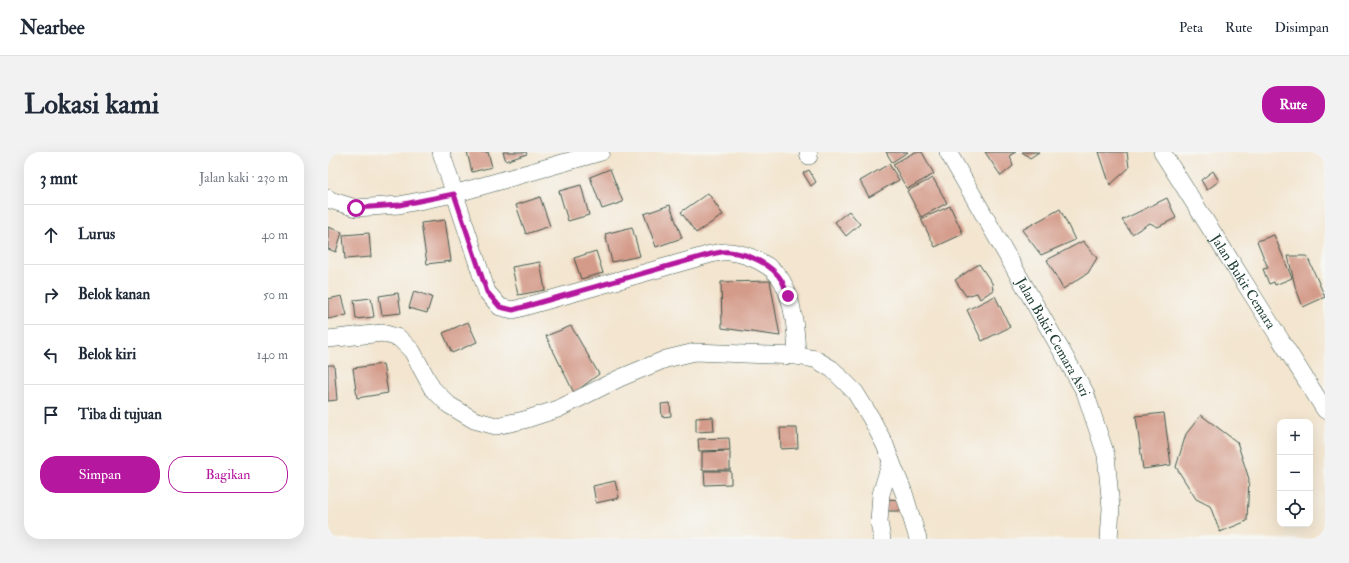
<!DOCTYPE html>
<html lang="id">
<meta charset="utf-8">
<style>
body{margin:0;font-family:"IM FELL Double Pica",serif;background:#f2f2f3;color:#1f2937}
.controls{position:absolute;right:12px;bottom:12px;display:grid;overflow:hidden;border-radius:8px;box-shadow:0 4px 16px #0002}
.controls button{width:36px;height:36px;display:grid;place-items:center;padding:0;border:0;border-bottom:1px solid #e0e1e3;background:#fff;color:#1f2937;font:20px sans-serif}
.stop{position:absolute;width:12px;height:12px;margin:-9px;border:3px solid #b5179e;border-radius:50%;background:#fff}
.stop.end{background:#b5179e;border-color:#fff;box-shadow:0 1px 4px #0008}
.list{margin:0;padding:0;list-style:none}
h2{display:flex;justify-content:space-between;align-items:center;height:52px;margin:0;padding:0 16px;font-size:17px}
h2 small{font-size:13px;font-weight:400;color:#747a83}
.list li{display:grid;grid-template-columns:26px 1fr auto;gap:12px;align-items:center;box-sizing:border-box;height:60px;padding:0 16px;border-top:1px solid #e0e1e3}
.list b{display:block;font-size:15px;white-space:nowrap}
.list em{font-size:13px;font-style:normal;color:#747a83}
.actions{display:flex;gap:8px;padding:12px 16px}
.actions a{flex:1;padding:9px 0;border:1px solid #b5179e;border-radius:16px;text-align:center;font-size:14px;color:#b5179e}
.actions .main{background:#b5179e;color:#fff}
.icon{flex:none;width:22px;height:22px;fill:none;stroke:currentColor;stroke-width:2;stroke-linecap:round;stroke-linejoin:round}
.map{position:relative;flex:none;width:997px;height:387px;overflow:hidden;border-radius:16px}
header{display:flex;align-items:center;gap:24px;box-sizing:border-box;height:56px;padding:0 20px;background:#fff;border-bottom:1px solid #e0e1e3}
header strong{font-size:19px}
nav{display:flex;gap:22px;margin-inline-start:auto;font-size:14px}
.intro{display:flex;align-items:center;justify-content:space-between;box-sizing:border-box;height:96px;padding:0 24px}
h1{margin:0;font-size:28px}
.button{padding:10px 18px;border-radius:16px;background:#b5179e;color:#fff;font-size:14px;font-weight:700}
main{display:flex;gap:24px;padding:0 24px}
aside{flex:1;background:#fff;border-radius:16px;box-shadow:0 4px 16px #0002}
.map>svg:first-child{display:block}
</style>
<header>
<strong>Nearbee</strong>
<nav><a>Peta</a><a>Rute</a><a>Disimpan</a></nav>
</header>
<div class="intro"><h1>Lokasi kami</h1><a class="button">Rute</a></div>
<main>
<aside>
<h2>3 mnt<small>Jalan kaki · 230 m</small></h2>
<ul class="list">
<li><svg class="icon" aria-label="ahead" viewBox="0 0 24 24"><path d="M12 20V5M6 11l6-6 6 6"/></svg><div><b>Lurus</b></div><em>40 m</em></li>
<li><svg class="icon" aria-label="right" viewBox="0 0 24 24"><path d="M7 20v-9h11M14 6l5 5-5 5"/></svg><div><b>Belok kanan</b></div><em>50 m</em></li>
<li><svg class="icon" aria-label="left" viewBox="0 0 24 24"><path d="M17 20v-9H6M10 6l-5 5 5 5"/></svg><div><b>Belok kiri</b></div><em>140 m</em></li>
<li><svg class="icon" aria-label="arrive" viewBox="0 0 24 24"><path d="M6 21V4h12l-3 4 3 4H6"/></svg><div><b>Tiba di tujuan</b></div></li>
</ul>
<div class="actions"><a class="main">Simpan</a><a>Bagikan</a></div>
</aside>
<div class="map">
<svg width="997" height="387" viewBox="0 0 997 387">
<rect width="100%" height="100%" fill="#f6f6f2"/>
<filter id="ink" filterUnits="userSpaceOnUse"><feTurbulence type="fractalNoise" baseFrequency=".025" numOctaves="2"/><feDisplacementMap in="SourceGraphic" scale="8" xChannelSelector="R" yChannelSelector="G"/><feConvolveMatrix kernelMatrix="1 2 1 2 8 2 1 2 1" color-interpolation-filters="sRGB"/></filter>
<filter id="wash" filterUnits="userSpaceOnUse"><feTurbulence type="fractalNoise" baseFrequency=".012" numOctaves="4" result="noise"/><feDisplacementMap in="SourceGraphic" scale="16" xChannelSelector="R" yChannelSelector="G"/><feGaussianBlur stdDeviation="0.9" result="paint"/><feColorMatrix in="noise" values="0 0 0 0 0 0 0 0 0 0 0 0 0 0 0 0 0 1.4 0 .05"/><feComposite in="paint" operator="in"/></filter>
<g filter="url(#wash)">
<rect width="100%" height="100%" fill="#f3e5cf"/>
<g id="blocks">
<path fill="#d49b8a" d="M 139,0 L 160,0 L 164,15 L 144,20 Z
M 175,0 L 198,0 L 199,2 L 178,9 Z
M 558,0 L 580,0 L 564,10 Z
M 587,0 L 594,0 L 606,22 L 579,37 L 565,12 Z
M 657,0 L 688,0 L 682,3 L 685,14 L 673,24 Z
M 694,0 L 711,0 L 702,6 Z
M 771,0 L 799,0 L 801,16 L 782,33 Z
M 561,12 L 571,28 L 541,45 L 532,29 Z
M 282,17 L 295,50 L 274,57 L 262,25 Z
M 481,18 L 488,30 L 483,34 L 475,21 Z
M 885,19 L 891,29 L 879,38 L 873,28 Z
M 605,26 L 619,51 L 593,65 L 579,39 Z
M 253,33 L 261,63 L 240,69 L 231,39 Z
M 380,41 L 395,63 L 368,81 L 353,60 Z
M 212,45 L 222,74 L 198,82 L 188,53 Z
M 839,46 L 848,66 L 830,75 L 822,71 L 804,82 L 794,68 Z
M 342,53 L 354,86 L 328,95 L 316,62 Z
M 622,54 L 635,82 L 607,95 L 593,67 Z
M 732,57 L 747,88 L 713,103 L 694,78 Z
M 521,59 L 532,72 L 518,84 L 507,70 Z
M 117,68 L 123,109 L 99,112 L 93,71 Z
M 0,75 L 14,80 L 8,100 L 0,97 Z
M 304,75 L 312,104 L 284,110 L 277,82 Z
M 41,81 L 43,105 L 17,107 L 15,83 Z
M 946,83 L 964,126 L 947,133 L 946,130 L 941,132 L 935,117 L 940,116 L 929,89 Z
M 755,89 L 769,106 L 760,121 L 735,137 L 719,108 Z
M 268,99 L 275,121 L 253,127 L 246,106 Z
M 960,104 L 979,104 L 997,145 L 975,155 L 967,134 Z
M 212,110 L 217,138 L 190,143 L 184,115 Z
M 651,112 L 664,131 L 665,138 L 652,147 L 649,141 L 638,144 L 627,128 Z
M 442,129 L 452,184 L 394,176 L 393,130 Z
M 86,139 L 104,145 L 99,161 L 81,156 Z
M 70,141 L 73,161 L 54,163 L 51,144 Z
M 14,144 L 19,163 L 0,167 L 0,147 Z
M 667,144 L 682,175 L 654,189 L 639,158 Z
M 43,146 L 46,165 L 28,167 L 26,148 Z
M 140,170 L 149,190 L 124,201 L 115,181 Z
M 243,174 L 271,222 L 246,241 L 218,184 Z
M 55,212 L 60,241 L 29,246 L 25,216 Z
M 0,213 L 6,213 L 9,248 L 0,249 Z
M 342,251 L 343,264 L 334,265 L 333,252 Z
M 836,261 L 843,313 L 815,317 L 808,264 Z
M 873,263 L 909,290 L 921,327 L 919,369 L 892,380 L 882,354 L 868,347 L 848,315 L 858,282 Z
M 385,265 L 386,279 L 368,280 L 368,266 Z
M 452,276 L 469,276 L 470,296 L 453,297 Z
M 401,286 L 402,298 L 371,299 L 370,287 Z
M 402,299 L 402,318 L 374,318 L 374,300 Z
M 376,319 L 403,319 L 403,332 L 377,333 Z
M 287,329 L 291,346 L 268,351 L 265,334 Z
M 558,347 L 575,348 L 575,359 L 557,359 Z"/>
</g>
</g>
<g filter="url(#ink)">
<use href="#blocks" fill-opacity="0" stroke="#3f564b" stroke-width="1"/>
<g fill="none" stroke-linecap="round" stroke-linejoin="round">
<g stroke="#3f564b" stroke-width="18">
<g id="minor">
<path d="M 113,0 L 159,140 L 172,155 L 185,158 L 383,102 C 389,101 396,99 402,100 C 420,102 445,113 454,129 C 466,150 468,180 469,204"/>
<path d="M 480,0 L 481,4"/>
<path id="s1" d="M 620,0 L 757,240 L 778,303 L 783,356 L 781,387"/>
<path id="s2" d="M 834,0 L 997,258"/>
<path d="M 0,46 L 2,48 L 28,56 L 71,53 L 126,42 L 273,0"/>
<path d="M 0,187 L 54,181 L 71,186 L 84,199 L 104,236 L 121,253 L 146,268 L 168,274 L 196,268 L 230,257 L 292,226 L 338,207 L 367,200 L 469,204 L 487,207 L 504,217 L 527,240 L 543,266 L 557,293 L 563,309 L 576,341 L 590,387"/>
<path d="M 554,387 L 551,370 L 553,342 L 563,309"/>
</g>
</g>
<use href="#minor" stroke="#fff" stroke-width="17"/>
</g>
</g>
<g fill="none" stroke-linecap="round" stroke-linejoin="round" filter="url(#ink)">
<path stroke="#b5179e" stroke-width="5" d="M 28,56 L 71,53 L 126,42 L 159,140 L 172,155 L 185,158 L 383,102 C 389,101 396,99 402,100 C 421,102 444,112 454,129 C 456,133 458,139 460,144"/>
</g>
<g text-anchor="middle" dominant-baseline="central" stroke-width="3" stroke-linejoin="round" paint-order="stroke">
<g font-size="14" fill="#1f3d34" stroke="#f6f6f2">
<text stroke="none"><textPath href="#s2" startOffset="153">Jalan Bukit Cemara</textPath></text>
<text stroke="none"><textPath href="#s1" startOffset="213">Jalan Bukit Cemara Asri</textPath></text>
</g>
</g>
</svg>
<div class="controls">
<button>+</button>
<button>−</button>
<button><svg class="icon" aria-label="locate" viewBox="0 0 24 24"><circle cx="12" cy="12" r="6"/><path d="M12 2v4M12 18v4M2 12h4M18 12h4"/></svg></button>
</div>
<div class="stop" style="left:28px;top:56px"></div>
<div class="stop end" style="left:460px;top:144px"></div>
</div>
</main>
